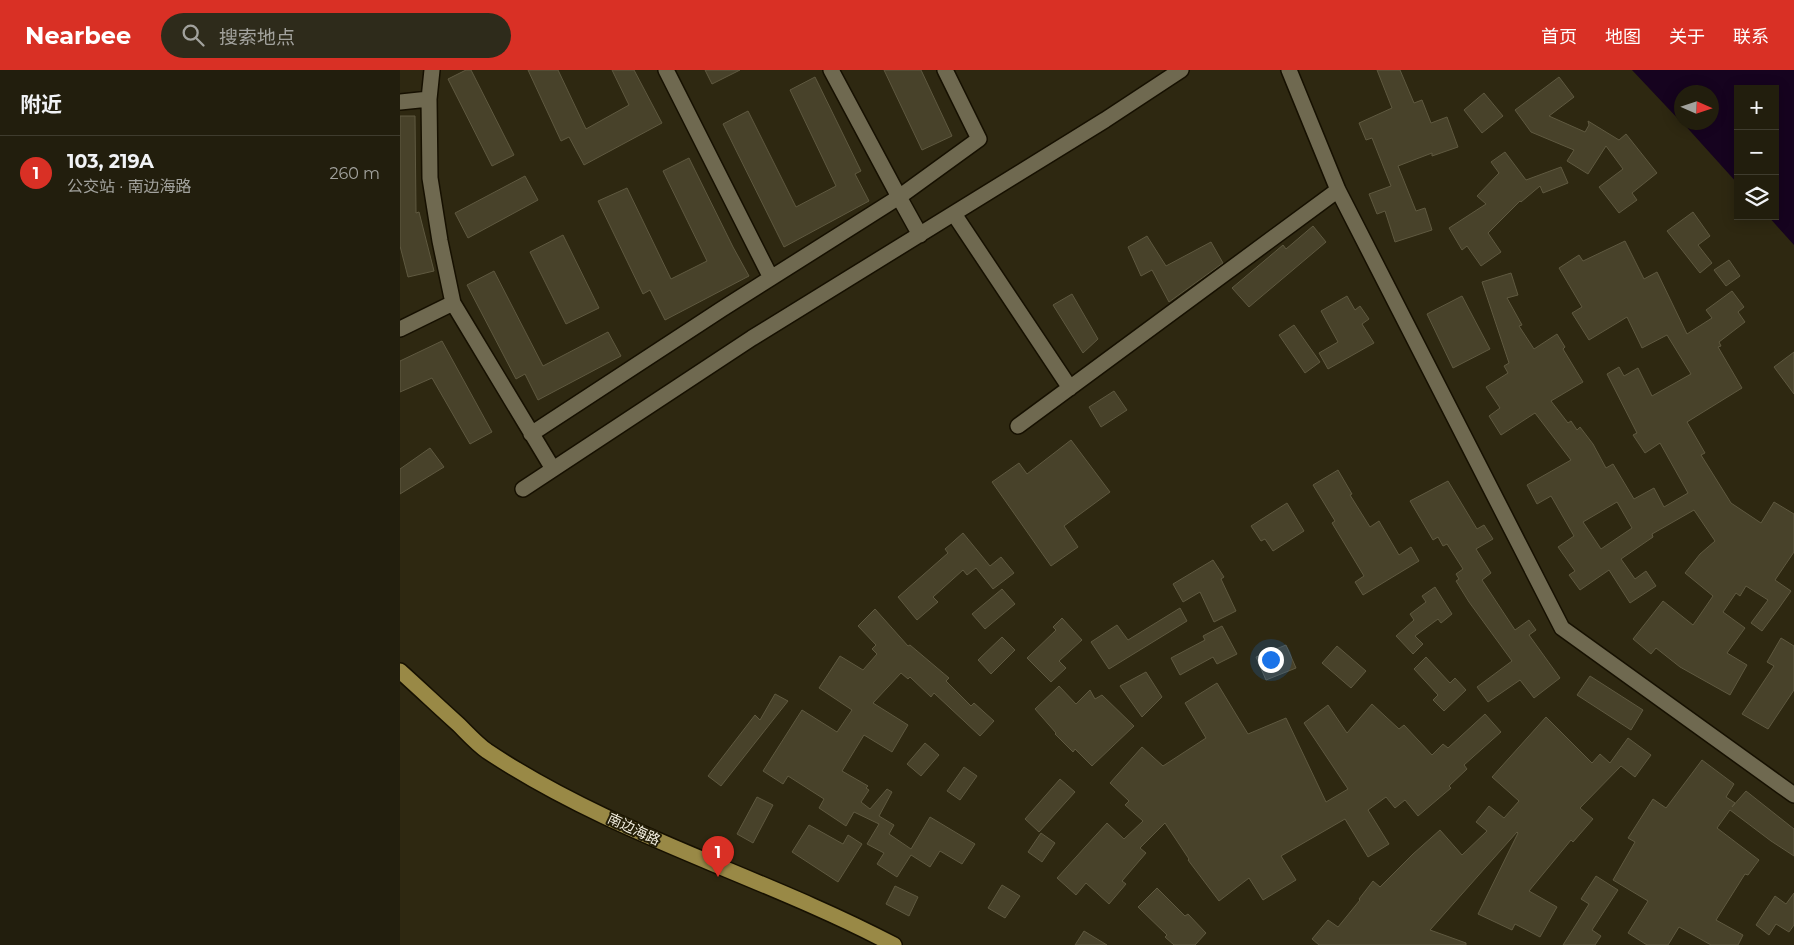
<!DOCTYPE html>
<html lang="zh">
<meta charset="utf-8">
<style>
body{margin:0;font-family:Montserrat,"Noto Sans SC",sans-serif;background:#2e2b1b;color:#f1f3f6}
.controls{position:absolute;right:15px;top:15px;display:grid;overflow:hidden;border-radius:0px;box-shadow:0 2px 12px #0003}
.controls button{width:45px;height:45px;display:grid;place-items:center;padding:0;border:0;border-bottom:1px solid #3f3c2e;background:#221e0d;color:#f1f3f6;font:25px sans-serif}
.compass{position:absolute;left:1274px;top:15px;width:45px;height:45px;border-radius:50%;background:#221e0d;box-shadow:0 2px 12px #0003;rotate:93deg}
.you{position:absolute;left:870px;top:589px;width:18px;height:18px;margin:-12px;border:4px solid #fff;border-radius:50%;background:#1a73e8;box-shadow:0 0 0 8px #1a73e833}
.badge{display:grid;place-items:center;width:32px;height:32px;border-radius:50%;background:#d93025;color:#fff;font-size:16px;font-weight:700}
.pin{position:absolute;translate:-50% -41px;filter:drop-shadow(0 1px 2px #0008)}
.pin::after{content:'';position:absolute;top:26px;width:18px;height:15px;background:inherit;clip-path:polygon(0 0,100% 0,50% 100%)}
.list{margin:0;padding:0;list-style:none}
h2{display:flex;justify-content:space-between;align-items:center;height:65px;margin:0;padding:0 20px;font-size:21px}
h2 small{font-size:16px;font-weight:400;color:#a2a29d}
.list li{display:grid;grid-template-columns:32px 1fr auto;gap:15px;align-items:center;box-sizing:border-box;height:75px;padding:0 20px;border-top:1px solid #3f3c2e}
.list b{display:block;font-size:19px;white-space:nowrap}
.list p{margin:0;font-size:16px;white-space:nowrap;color:#a2a29d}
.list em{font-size:16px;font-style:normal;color:#a2a29d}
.icon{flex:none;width:28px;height:28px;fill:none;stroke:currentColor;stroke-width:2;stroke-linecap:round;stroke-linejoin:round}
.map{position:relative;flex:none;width:1394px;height:875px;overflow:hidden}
header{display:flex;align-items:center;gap:30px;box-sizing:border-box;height:70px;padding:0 25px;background:#d93025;color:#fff}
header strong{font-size:24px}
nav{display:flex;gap:28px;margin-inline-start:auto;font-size:18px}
.search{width:350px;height:45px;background:#2e2b1b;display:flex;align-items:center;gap:12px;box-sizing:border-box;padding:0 18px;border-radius:28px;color:#a2a29d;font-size:19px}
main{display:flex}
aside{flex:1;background:#221e0d}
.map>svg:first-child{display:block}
</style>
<header>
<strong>Nearbee</strong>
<div class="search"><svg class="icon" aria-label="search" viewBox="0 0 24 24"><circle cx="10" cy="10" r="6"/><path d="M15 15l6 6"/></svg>搜索地点</div>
<nav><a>首页</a><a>地图</a><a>关于</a><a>联系</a></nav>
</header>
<main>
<aside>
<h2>附近<small></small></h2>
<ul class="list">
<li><span class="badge">1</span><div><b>103, 219A</b><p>公交站 · 南边海路</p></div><em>260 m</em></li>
</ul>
</aside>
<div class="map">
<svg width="1394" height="875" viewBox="0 0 1394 875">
<rect width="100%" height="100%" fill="#2e2811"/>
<path fill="#16031f" d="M 1232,0 L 1394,0 L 1394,175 L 1368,146 L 1375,146 L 1375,19 L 1338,19 L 1338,114 L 1282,52 L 1312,52 L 1312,22 L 1282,22 L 1281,52 Z"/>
<path fill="#48422a" stroke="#5f5940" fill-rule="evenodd" d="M 66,0 L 71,0 L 114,85 L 92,96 L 48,9 Z
M 128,0 L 158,0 L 186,59 L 229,35 L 212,0 L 234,0 L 262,53 L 184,95 L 169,67 L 161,71 Z
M 305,0 L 340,0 L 312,14 Z
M 484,0 L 521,0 L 552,66 L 522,80 Z
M 977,0 L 1000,0 L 1014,33 L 1022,30 L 1031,53 L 1047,47 L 1058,77 L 1032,86 L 1032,83 L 998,96 L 1016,141 L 1025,138 L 1032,160 L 995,172 L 985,141 L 977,144 L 969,124 L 991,116 L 972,68 L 966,70 L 959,53 L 992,38 Z
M 415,7 L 461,101 L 455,104 L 469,131 L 384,177 L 323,54 L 348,41 L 396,137 L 436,116 L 390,20 Z
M 1159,7 L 1174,27 L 1149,46 L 1185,62 L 1189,55 L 1188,51 L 1219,70 L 1226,64 L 1257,103 L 1232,123 L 1237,130 L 1219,143 L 1199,117 L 1223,99 L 1206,76 L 1188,104 L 1167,91 L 1174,80 L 1131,62 L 1115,40 Z
M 1084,23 L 1103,46 L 1082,63 L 1064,40 Z
M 0,46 L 15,46 L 16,143 L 19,142 L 34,201 L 8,207 L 0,176 Z
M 1105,82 L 1126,110 L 1161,97 L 1168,113 L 1143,123 L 1140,116 L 1121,132 L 1120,131 L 1088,163 L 1101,182 L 1081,196 L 1067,176 L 1062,180 L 1049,158 L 1086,134 L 1077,126 L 1099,103 L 1091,92 Z
M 289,88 L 333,177 L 349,206 L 265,250 L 250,220 L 243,224 L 198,131 L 227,118 L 271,209 L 307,191 L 263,101 Z
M 125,106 L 138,130 L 68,168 L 55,143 Z
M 1293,142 L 1310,166 L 1298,175 L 1312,193 L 1300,203 L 1267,161 Z
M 913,156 L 926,172 L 849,237 L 832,218 L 883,175 L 886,179 Z
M 163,165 L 199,238 L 166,254 L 130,182 Z
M 747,166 L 766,196 L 811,172 L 823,193 L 769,232 L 752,200 L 741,206 L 728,177 Z
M 1225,171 L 1244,209 L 1257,202 L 1287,264 L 1312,248 L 1306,240 L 1332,221 L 1344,237 L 1338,242 L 1345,252 L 1319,272 L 1321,276 L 1318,277 L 1342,318 L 1287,352 L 1305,383 L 1301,385 L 1331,433 L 1361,453 L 1374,432 L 1394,444 L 1394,482 L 1375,510 L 1391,521 L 1379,538 L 1362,561 L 1351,553 L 1368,530 L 1346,516 L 1340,526 L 1336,523 L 1323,542 L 1345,558 L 1327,583 L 1347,595 L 1330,625 L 1280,597 L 1256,578 L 1251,584 L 1233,569 L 1263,531 L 1293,555 L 1313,526 L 1285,503 L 1300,484 L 1315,471 L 1294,440 L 1252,464 L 1253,467 L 1221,489 L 1235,509 L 1246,501 L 1256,516 L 1230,533 L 1209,500 L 1180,520 L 1169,505 L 1175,501 L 1158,477 L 1174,466 L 1151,426 L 1137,434 L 1127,415 L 1171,390 L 1135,343 L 1101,365 L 1089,346 L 1100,338 L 1086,317 L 1108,303 L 1104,296 L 1109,293 L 1082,212 L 1111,203 L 1118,225 L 1107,228 L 1122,255 L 1119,256 L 1134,279 L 1157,264 L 1165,277 L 1163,279 L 1183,312 L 1151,331 L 1168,353 L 1171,351 L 1177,360 L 1180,357 L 1193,374 L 1206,398 L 1213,394 L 1234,429 L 1254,418 L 1264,437 L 1288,423 L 1260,373 L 1245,383 L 1233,365 L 1237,363 L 1207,304 L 1219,297 L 1224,306 L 1238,298 L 1252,326 L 1291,304 L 1267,265 L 1242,278 L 1227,247 L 1189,270 L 1172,243 L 1182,237 L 1159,198 L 1179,185 L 1183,191 ZM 1217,432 L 1232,458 L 1201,479 L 1183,452 Z
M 1329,190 L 1340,206 L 1326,216 L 1314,200 Z
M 94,201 L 143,296 L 208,262 L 221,286 L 138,330 L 125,304 L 116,309 L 67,215 Z
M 672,224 L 698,269 L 683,283 L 653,235 Z
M 947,226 L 955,240 L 960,236 L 969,249 L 962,254 L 974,273 L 928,299 L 919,283 L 938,272 L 921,241 Z
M 1062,226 L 1090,279 L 1053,298 L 1027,244 Z
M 894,255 L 920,292 L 905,303 L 879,265 Z
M 42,271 L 92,362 L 70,374 L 32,308 L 0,322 L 0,291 Z
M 1394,282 L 1394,324 L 1374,297 Z
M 714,321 L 727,340 L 701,357 L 689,337 Z
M 671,370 L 710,422 L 664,456 L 678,477 L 651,496 L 592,412 L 619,393 L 627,404 Z
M 30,378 L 44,397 L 0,424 L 0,399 Z
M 938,400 L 952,424 L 950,425 L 970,457 L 979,451 L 999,485 L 1011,477 L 1019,491 L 963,525 L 955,512 L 964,506 L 932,453 L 935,451 L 913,415 Z
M 1048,411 L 1077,459 L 1084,455 L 1093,469 L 1076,479 L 1091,503 L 1082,510 L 1115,560 L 1129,550 L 1136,560 L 1129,565 L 1160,608 L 1134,628 L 1120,610 L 1088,632 L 1077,617 L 1112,591 L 1069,532 L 1056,511 L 1059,509 L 1056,504 L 1063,499 L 1047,474 L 1043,476 L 1038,467 L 1033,470 L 1010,431 Z
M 887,433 L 904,461 L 873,481 L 865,469 L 861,471 L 851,456 Z
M 563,463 L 590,496 L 601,487 L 614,503 L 593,519 L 576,498 L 567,505 L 563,500 L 533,527 L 538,532 L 517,550 L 498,527 L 548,483 L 545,479 Z
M 813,490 L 824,507 L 821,509 L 836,541 L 814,552 L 800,522 L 783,532 L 773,514 Z
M 1035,517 L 1052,544 L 1041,553 L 1038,549 L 1015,566 L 1023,574 L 1013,584 L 996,566 L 1014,550 L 1010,544 L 1026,532 L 1022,526 Z
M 602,519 L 615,534 L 585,559 L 572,544 Z
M 780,538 L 787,551 L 709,599 L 691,572 L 717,555 L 728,570 Z
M 475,539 L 508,576 L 510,575 L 549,608 L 546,611 L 571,636 L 574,633 L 594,651 L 580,666 L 534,623 L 531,627 L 510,607 L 508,609 L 501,603 L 473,633 L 508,655 L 492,682 L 464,665 L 442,701 L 468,716 L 466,718 L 469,720 L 461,732 L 470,739 L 487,719 L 492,722 L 479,746 L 494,755 L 489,764 L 511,779 L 530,747 L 575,774 L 562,794 L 540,781 L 530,797 L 511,785 L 497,807 L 477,794 L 484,783 L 467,774 L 479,754 L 454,742 L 446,756 L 419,738 L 424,729 L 388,706 L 383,714 L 363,701 L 402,640 L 437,662 L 452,640 L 419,618 L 440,586 L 463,600 L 477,584 L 472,579 L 476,575 L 458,556 Z
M 662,548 L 682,570 L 659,591 L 666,598 L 651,612 L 627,588 L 656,560 L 653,557 Z
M 822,556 L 837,584 L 817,594 L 813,587 L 780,605 L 771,588 L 805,570 L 803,566 Z
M 602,567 L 615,580 L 591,604 L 578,590 Z
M 1381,568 L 1394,576 L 1394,620 L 1368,659 L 1342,644 L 1374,596 L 1367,592 Z
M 886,575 L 896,598 L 866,610 L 856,587 Z
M 937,576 L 966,601 L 951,618 L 922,593 Z
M 1026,587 L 1050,613 L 1055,608 L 1066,620 L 1044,641 L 1033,630 L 1038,625 L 1014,599 Z
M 746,602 L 762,627 L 742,647 L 720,616 Z
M 1190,606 L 1243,640 L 1231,660 L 1177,625 Z
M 817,613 L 848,664 L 886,648 L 926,732 L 948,719 L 904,653 L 928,635 L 947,663 L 972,634 L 999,659 L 1004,655 L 1032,685 L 1043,674 L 1048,678 L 1085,644 L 1101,662 L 1064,695 L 1067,699 L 1049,716 L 1051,718 L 1018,746 L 1005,730 L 995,738 L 986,727 L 968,740 L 989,774 L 968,787 L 945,749 L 881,786 L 896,810 L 863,830 L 849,808 L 819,831 L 788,790 L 789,789 L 765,753 L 740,778 L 746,783 L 722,811 L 726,814 L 709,834 L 686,813 L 676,825 L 657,808 L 686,776 L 707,753 L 724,769 L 743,751 L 725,735 L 729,731 L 710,713 L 742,677 L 763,696 L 806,668 L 785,633 Z
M 659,616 L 676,634 L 690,620 L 695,629 L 702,625 L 734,656 L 692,696 L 675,679 L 673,682 L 655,664 L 656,663 L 635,639 Z
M 375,624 L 388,631 L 321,716 L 308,706 L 355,645 L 360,650 Z
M 1146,647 L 1192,693 L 1200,684 L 1210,693 L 1228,668 L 1251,685 L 1235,707 L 1221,696 L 1180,738 L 1193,749 L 1173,772 L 1171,770 L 1129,821 L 1157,837 L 1140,867 L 1115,854 L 1112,860 L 1078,844 L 1118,763 L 1117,762 L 1030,860 L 1066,873 L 1066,875 L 919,875 L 912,869 L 928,850 L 938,857 L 960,830 L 959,829 L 973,811 L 980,817 L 1013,784 L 1040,760 L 1062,785 L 1087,761 L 1076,752 L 1089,736 L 1104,748 L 1119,731 L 1092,707 Z
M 525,673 L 539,685 L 521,706 L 507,694 Z
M 1302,690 L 1334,714 L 1326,727 L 1335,733 L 1332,737 L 1346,721 L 1394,759 L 1394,786 L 1371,771 L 1330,740 L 1317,758 L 1359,790 L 1348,805 L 1345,804 L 1316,850 L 1343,865 L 1338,875 L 1311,875 L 1279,857 L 1268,875 L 1247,875 L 1228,863 L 1248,831 L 1213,810 L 1235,772 L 1228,768 L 1253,729 L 1266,738 Z
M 564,697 L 577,706 L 560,730 L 547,721 Z
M 660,709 L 675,722 L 639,762 L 625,749 Z
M 357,727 L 373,735 L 353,773 L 337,764 Z
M 409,755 L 443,774 L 448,765 L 462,774 L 438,812 L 392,782 Z
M 641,763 L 655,773 L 642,792 L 628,782 Z
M 1196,806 L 1218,820 L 1192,860 L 1201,866 L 1195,875 L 1163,875 L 1189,834 L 1181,829 Z
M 602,815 L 620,826 L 605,848 L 588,838 Z
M 495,816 L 518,827 L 509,846 L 486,834 Z
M 757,818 L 785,846 L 788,844 L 806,863 L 795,875 L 774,875 L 765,867 L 767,865 L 738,837 Z
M 1394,823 L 1394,855 L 1389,862 L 1376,854 L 1369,865 L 1356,855 L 1375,826 L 1386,834 Z
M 684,861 L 707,875 L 675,875 Z"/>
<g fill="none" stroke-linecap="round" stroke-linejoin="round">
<g stroke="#161000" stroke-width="18">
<path id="minor" d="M 266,0 L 371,208
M 431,0 L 499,127 L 579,69 L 545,0
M 889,0 L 938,120 L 1162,558 L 1394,725
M 29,29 L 30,108 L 40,171 L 53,233
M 0,32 L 29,29 L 32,0
M 554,144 L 670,318
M 0,259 L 53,233 L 153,399
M 618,356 L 938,120
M 131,364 L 322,239 L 499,127 L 520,165
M 123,419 L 352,268 L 705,50 L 781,0"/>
</g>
<g stroke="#161000" stroke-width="18">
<path id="major" d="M 0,601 C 20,619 39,637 59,655 C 68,664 77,674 87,681 C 213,765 361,805 494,875"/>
</g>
<use href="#minor" stroke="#6f6950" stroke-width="15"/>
<use href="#major" stroke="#998946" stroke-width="15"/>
</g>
<g text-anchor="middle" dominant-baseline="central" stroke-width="4" stroke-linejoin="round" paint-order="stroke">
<g font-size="14" fill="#f3efe1" stroke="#241e07">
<text transform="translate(234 759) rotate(25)">南边海路</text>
</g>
</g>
</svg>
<div class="controls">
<button>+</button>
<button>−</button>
<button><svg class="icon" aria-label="layers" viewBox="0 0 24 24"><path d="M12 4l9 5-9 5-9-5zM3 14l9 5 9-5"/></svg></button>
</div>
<svg class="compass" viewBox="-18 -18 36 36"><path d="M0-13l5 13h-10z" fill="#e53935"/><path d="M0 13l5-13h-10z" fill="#a2a29d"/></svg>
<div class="you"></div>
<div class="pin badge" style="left:318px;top:807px">1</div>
</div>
</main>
